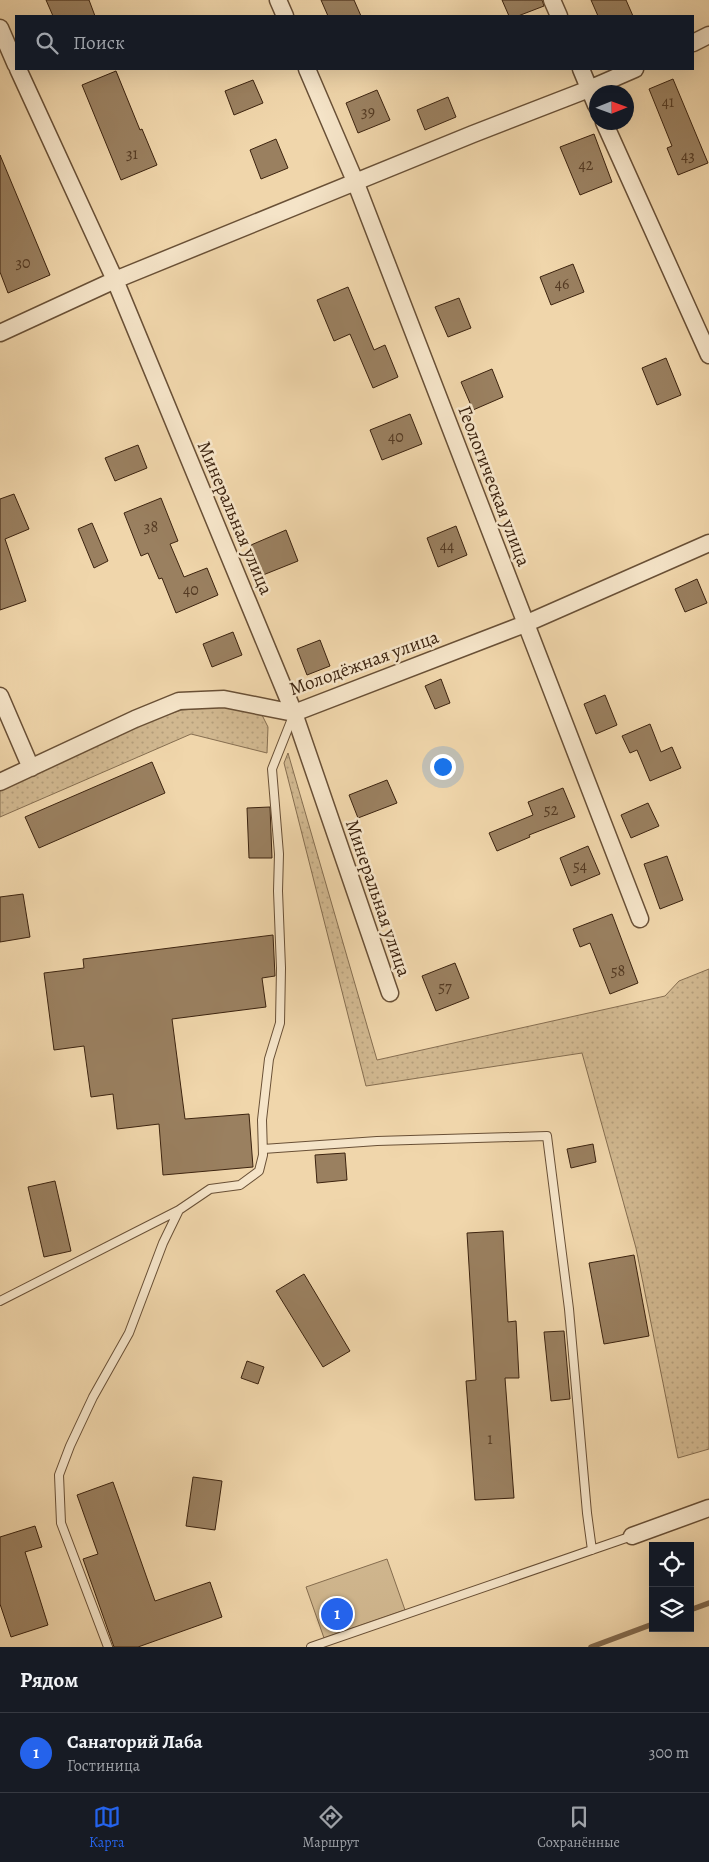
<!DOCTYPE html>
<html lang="ru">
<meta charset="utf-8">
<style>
body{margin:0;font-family:Alegreya,serif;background:#20242c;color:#f1f3f6}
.controls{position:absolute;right:15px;bottom:15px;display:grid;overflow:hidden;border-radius:0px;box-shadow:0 5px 20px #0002}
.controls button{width:45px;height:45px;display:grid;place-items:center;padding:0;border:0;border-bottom:1px solid #363941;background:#171b24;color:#f1f3f6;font:25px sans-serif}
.compass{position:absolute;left:589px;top:85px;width:45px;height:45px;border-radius:50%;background:#171b24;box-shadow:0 5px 20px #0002;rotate:89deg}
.you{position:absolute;left:442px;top:766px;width:18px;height:18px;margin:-12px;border:4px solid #fff;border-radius:50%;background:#1a73e8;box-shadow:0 0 0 8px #1a73e833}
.badge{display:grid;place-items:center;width:32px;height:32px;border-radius:50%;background:#2563eb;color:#fff;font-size:16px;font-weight:700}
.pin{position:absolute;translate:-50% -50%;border:2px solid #fff;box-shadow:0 1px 5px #0006}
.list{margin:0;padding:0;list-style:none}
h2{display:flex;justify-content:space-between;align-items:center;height:65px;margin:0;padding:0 20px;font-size:21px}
h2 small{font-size:16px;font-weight:400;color:#9ea1a6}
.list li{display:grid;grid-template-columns:32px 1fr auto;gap:15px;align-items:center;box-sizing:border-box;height:80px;padding:0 20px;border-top:1px solid #363941}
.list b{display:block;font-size:19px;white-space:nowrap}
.list p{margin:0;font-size:16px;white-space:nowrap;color:#9ea1a6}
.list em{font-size:16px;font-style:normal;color:#9ea1a6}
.icon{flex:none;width:28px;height:28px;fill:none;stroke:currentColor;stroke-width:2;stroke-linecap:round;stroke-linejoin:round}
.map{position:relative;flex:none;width:709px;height:1647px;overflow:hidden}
.search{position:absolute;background:#171b24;box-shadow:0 5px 20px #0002;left:15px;right:15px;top:15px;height:55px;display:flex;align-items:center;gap:12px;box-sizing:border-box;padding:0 18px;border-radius:0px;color:#9ea1a6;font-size:19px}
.sheet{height:145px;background:#171b24}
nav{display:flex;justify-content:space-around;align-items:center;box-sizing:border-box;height:70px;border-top:1px solid #363941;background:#171b24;font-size:14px;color:#9ea1a6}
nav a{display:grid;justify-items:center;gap:2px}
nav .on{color:#2563eb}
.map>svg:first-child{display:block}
</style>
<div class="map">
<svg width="709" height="1647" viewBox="0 0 709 1647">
<defs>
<pattern id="grass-dots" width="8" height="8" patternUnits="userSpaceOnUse" patternTransform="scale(1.25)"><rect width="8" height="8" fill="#d1b890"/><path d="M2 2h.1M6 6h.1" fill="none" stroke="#b49e7b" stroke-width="1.8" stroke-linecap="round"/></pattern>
</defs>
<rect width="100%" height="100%" fill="#f0d6ab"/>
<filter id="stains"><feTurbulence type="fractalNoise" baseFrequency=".004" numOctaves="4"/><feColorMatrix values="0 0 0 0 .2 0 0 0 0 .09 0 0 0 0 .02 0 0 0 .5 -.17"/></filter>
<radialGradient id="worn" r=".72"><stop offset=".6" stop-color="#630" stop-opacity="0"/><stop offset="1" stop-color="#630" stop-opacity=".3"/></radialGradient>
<path fill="url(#grass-dots)" stroke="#866e50" d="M 221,707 L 260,711 L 268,727 L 267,753 L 191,734 L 0,817 L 0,790 L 144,722 L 182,710 Z
M 288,753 L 377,1060 L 665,996 L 679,981 L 709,969 L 709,1449 L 678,1458 L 636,1248 L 582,1053 L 366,1086 L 284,763 Z"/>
<path fill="#d1b890" stroke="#866e50" d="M 387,1559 L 405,1610 L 324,1638 L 306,1587 Z"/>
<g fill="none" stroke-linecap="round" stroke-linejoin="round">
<path stroke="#836a4d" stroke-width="5.5" d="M 690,1610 L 709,1603
M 591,1647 L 653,1624"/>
</g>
<path fill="#9a8060" stroke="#3c230f" d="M 46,0 L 89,0 L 95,16 L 53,16 Z
M 321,0 L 354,0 L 361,16 L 328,16 Z
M 502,0 L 542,0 L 544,6 L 518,16 L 509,16 Z
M 591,0 L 626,0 L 633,16 L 598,16 Z
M 116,71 L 140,130 L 142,129 L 157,165 L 121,180 L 82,85 Z
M 673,79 L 708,163 L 678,175 L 667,148 L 672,146 L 649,89 Z
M 253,80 L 263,103 L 234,115 L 225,91 Z
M 377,90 L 390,120 L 358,133 L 346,103 Z
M 448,97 L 456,117 L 425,130 L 417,110 Z
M 594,134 L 612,182 L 580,195 L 560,147 Z
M 276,139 L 288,168 L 261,179 L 250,150 Z
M 0,155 L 50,275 L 8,293 L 0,272 Z
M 573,264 L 584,292 L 551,305 L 540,277 Z
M 348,287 L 374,350 L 385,345 L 398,377 L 373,388 L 350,334 L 334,341 L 317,300 Z
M 459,298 L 471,328 L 448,337 L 435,307 Z
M 666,358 L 681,395 L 657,405 L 642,368 Z
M 492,369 L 503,397 L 473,410 L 461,382 Z
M 410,414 L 422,444 L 382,460 L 370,430 Z
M 138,445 L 147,468 L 115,481 L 105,458 Z
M 14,494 L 29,529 L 5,539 L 26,601 L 0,610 L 0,499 Z
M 161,498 L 178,541 L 170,544 L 184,577 L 207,568 L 218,595 L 176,613 L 162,578 L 159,579 L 148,553 L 141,556 L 124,513 Z
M 92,523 L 108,561 L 94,568 L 78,529 Z
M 456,526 L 467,555 L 438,567 L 427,538 Z
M 286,530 L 298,561 L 263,575 L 251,545 Z
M 697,579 L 707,603 L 685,612 L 675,589 Z
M 233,632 L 242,655 L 212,667 L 203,644 Z
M 320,640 L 330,666 L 307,675 L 297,649 Z
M 441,679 L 450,703 L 435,709 L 425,686 Z
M 605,695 L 617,725 L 596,734 L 584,704 Z
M 650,724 L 661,752 L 672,747 L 681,768 L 650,781 L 637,750 L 630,753 L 622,736 Z
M 152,762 L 165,793 L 39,848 L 25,817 Z
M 387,780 L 397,803 L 358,818 L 349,795 Z
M 563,788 L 575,817 L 529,835 L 530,837 L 497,851 L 489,833 L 533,815 L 528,802 Z
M 648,803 L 659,826 L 631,838 L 621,815 Z
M 270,807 L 272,858 L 249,858 L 247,808 Z
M 588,846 L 600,874 L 571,886 L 560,858 Z
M 667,856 L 683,900 L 660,909 L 644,864 Z
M 23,894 L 30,937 L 0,942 L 0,897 Z
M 612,914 L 638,983 L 610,994 L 590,943 L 580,947 L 573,929 Z
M 273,935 L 275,976 L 262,978 L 266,1007 L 172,1019 L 185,1119 L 249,1114 L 253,1167 L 163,1175 L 159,1124 L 117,1129 L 113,1094 L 91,1097 L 84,1046 L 54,1050 L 44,973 L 84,968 L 83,959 Z
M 455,963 L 469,998 L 436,1011 L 422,976 Z
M 593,1144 L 596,1162 L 571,1168 L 567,1149 Z
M 345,1153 L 347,1180 L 317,1183 L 315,1155 Z
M 55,1181 L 71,1251 L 44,1257 L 28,1187 Z
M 503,1231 L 508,1322 L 516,1321 L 519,1378 L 505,1378 L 514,1498 L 475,1500 L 466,1381 L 476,1380 L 467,1233 Z
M 634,1255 L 649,1336 L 604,1344 L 589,1263 Z
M 304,1274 L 350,1351 L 323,1367 L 276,1291 Z
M 564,1331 L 570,1399 L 551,1401 L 544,1332 Z
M 247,1361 L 264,1367 L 258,1384 L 241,1378 Z
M 193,1477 L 222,1481 L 215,1530 L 186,1526 Z
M 113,1482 L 155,1601 L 210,1582 L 222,1617 L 138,1647 L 114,1647 L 83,1559 L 98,1554 L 77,1495 Z
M 35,1526 L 42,1547 L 25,1552 L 48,1625 L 11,1637 L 0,1604 L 0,1537 Z"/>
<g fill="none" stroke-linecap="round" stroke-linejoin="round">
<g stroke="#695036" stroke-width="10">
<path id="lane" d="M 263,1149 L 377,1141 L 547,1136 L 569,1309 L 587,1513 L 592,1550
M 0,1301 L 179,1210
M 108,1647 L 61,1523 L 59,1475 L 70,1446 L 93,1397 L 129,1333 L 163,1243 L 179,1210 L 210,1189 L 240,1185 L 259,1171 L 263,1155 L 262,1120 L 269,1059 L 280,1023 L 281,968 L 278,891 L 279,854 L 272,769 L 293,716
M 311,1647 L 632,1536"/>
</g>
<g stroke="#695036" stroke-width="19">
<path id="street" d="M 278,0 L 285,16
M 552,0 L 559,16
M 0,28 L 16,65
M 693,43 L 709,35
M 18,69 L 115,280 L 294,713 L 390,993
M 307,69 L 355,181 L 640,919
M 581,69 L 596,105
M 604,122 L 709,355
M 0,333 L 115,280 L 473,134 L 589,89 L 635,69
M 0,696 L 31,768
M 0,782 L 135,719 L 179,701 L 224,699 L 294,713 L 525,624 L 709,543
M 632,1536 L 709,1508"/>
</g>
<use href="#lane" stroke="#f5e4c8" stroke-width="8"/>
<use href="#street" stroke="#f5e4c8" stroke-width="16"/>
</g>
<g text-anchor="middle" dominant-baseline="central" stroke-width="5" stroke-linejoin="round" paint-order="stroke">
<g font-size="16" fill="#543a23">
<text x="668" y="102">41</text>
<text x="368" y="112">39</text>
<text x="132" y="154">31</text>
<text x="688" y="156">43</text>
<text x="586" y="165">42</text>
<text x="23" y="263">30</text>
<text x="562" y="284">46</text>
<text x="396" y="437">40</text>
<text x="151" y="527">38</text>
<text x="447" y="546">44</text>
<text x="191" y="590">40</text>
<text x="551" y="810">52</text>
<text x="580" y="866">54</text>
<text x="618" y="971">58</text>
<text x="445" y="987">57</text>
<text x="490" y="1439">1</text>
</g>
<g font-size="19" fill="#3c230f" stroke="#f5e4c8">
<text transform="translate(494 486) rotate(69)">Геологическая улица</text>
<text transform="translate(235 518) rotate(67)">Минеральная улица</text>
<text transform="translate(364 663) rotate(-20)">Молодёжная улица</text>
<text transform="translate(378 898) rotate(71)">Минеральная улица</text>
</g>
</g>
<rect width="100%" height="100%" filter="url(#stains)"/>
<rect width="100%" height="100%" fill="url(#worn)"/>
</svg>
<div class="controls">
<button><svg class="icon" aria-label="locate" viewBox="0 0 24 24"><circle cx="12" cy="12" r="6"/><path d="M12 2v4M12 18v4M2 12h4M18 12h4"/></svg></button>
<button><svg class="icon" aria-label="layers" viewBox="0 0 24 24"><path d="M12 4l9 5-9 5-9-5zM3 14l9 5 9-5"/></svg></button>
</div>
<svg class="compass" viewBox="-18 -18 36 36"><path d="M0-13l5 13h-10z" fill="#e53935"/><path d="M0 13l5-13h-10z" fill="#9ea1a6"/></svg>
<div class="you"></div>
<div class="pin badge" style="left:337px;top:1614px">1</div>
<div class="search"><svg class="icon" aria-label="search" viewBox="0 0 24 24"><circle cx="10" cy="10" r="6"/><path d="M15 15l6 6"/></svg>Поиск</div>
</div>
<section class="sheet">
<h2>Рядом<small></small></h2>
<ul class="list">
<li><span class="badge">1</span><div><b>Санаторий Лаба</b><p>Гостиница</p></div><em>300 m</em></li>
</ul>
</section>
<nav>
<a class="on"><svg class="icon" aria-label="map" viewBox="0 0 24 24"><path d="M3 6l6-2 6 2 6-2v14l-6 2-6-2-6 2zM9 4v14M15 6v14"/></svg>Карта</a>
<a><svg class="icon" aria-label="directions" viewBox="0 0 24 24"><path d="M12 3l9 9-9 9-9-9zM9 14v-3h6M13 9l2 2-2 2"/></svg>Маршрут</a>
<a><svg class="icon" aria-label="saved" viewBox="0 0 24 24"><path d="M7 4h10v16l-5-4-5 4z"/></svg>Сохранённые</a>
</nav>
